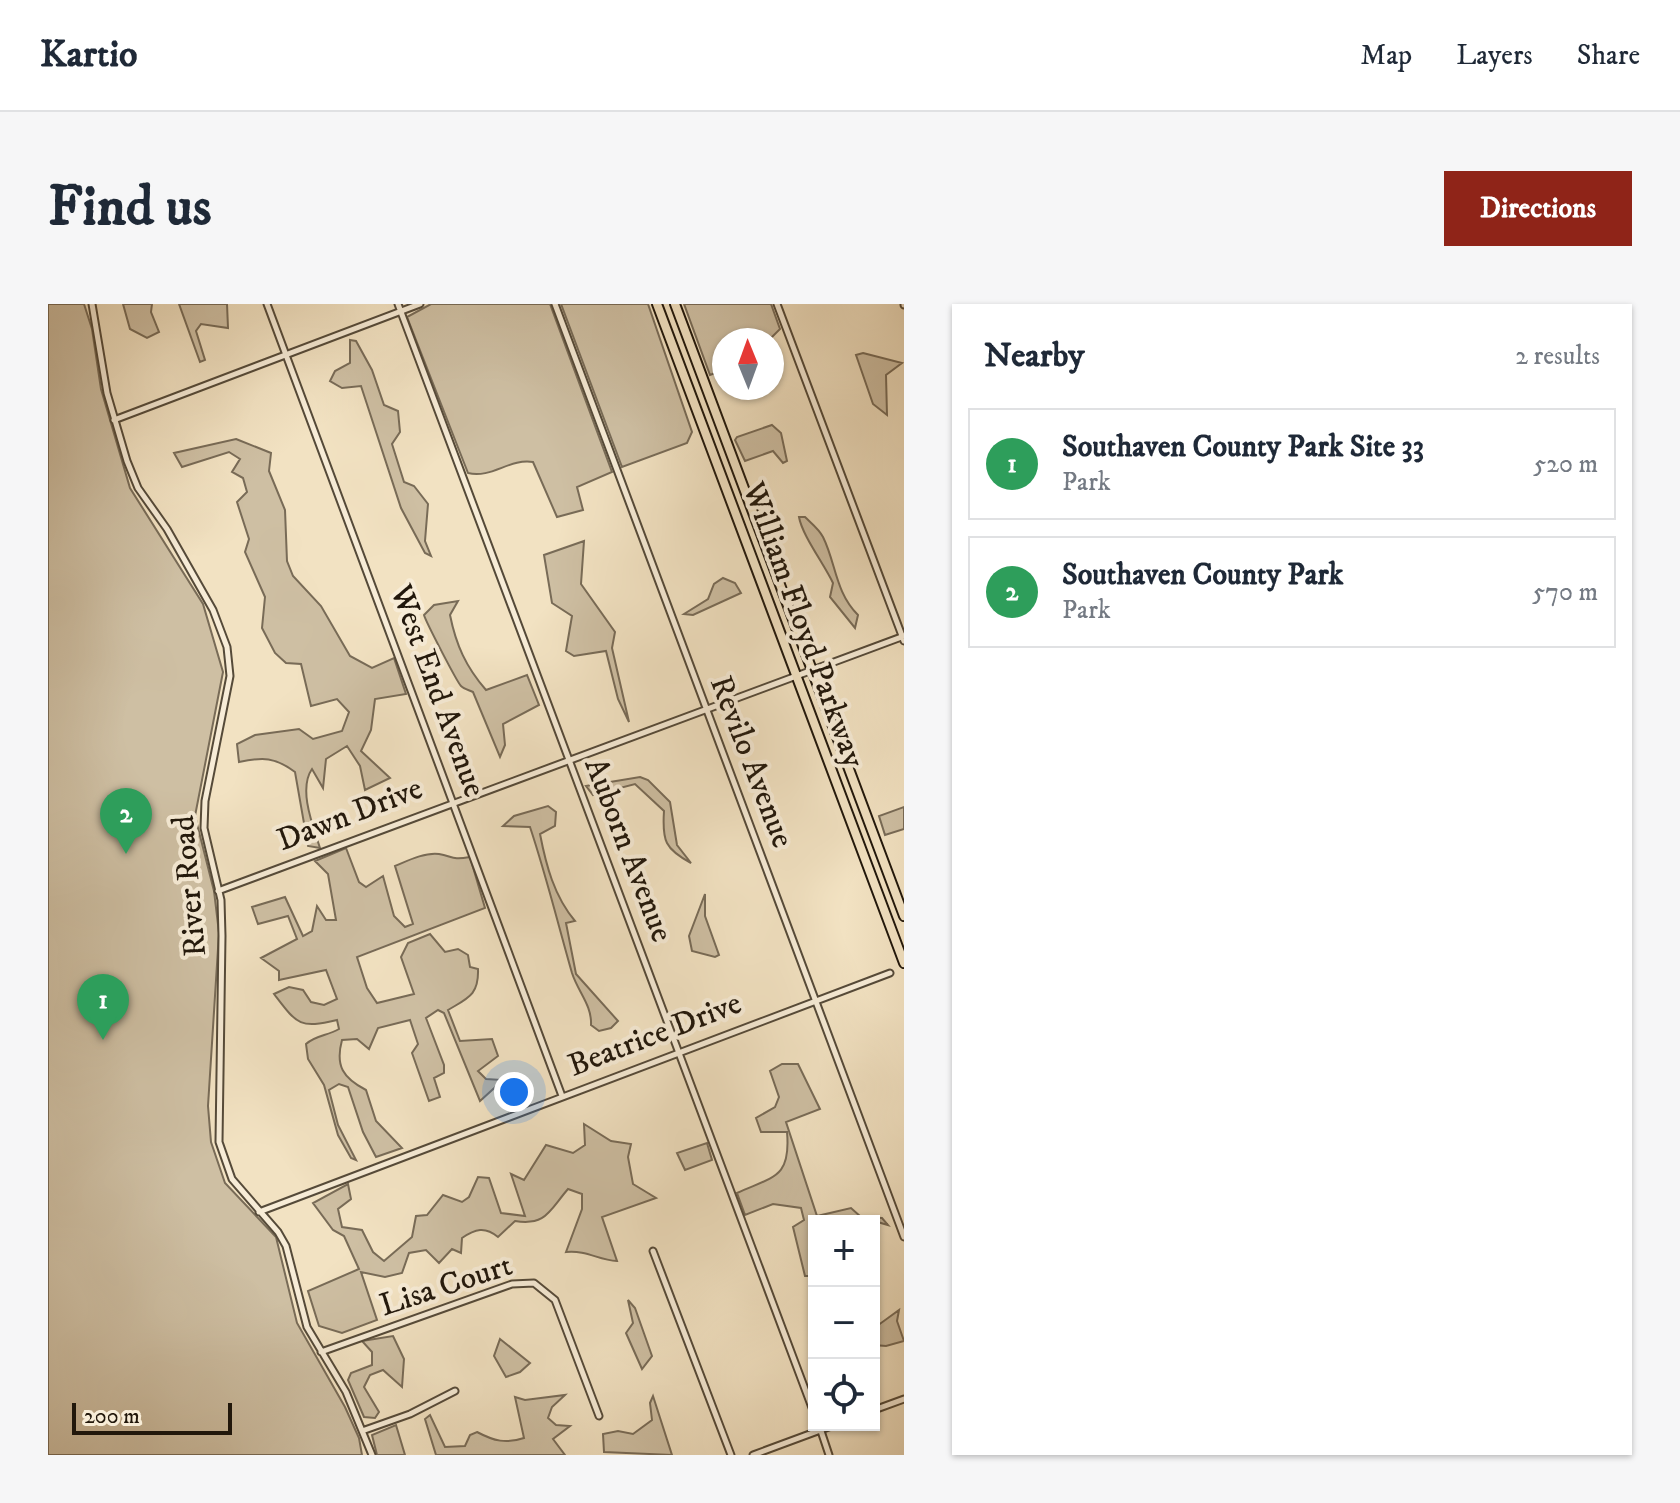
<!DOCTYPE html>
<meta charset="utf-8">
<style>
body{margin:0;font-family:"IM FELL DW Pica",serif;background:#f6f6f7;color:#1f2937}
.controls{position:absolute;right:24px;bottom:24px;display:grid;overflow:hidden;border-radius:0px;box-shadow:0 2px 6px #0004}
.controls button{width:72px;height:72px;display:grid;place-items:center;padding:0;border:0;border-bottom:2px solid #e0e1e3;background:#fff;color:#1f2937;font:40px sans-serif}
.compass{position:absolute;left:664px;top:24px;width:72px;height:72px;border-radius:50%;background:#fff;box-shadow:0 2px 6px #0004;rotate:359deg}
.scale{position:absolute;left:24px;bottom:20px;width:160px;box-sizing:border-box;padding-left:8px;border:4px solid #21170b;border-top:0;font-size:22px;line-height:28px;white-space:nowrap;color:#21170b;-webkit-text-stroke:6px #f7ecd7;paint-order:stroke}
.you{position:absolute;left:466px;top:788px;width:28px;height:28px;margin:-20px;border:6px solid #fff;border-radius:50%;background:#1a73e8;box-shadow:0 0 0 12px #1a73e833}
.badge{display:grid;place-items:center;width:52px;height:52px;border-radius:50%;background:#8f2418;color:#fff;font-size:26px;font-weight:700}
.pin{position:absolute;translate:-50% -66px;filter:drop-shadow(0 2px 4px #0008)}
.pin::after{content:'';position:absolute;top:42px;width:28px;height:24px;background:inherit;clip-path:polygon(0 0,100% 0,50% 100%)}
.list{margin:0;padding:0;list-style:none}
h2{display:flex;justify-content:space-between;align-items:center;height:104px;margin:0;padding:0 32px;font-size:34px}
h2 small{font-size:26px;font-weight:400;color:#747a83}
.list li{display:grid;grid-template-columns:52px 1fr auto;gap:24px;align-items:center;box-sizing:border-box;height:112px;margin:0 16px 16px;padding:0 16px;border:2px solid #e0e1e3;border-radius:0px}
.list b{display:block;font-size:30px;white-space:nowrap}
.list p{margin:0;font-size:26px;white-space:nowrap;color:#747a83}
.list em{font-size:26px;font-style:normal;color:#747a83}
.icon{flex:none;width:44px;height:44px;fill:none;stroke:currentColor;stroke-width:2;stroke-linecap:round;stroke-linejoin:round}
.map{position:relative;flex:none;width:856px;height:1151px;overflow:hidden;border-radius:0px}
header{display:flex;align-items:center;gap:48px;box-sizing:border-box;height:112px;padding:0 40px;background:#fff;border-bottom:2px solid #e0e1e3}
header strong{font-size:38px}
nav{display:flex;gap:44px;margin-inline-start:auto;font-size:28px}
.intro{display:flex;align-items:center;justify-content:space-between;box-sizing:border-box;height:192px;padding:0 48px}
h1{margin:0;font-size:56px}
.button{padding:20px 36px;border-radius:0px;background:#8f2418;color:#fff;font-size:28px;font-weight:700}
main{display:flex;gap:48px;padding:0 48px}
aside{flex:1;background:#fff;border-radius:0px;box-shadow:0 2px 6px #0004}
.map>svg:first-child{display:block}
</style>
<header>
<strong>Kartio</strong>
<nav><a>Map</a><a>Layers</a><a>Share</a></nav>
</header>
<div class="intro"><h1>Find us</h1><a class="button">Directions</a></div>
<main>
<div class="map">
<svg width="856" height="1151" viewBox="0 0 856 1151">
<rect width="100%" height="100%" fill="#f2e2c2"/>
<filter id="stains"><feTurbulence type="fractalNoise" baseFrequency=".0025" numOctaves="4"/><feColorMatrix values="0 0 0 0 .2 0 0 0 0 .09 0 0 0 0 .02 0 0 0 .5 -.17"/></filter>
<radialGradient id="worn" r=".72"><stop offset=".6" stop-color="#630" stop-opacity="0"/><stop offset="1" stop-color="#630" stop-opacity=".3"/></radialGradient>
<path fill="#cebfa3" stroke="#786b57" stroke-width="2" d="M 0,0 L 36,0 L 44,25 L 53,85 L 82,184 L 155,300 L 175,368 L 147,512 L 166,587 L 171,629 L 160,802 L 163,838 L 177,879 L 228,933 L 249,1019 L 297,1103 L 311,1134 L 314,1151 L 0,1151 Z
M 75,0 L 104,0 L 103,8 L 111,28 L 99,34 L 82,25 Z
M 131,0 L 179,0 L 180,24 L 153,20 L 148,27 L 157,56 L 152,58 Z
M 383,0 L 502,0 L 564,168 L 529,183 L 535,206 L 509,213 L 485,158 C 462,154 443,175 420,169 L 359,13 Z
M 513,0 L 600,0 L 644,128 L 639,139 L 574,163 Z
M 636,0 L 723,0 L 732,25 L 721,36 L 676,36 L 676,66 L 662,71 Z
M 302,36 L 308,37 L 324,66 L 336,101 L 350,107 L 352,128 L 344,140 L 356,178 L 366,182 L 380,200 L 377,237 L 383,252 L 377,249 L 353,204 L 313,82 L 294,84 L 282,77 L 287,67 L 302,59 Z
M 815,49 L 854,59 L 838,71 L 839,111 L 825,100 L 808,51 Z
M 724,121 L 733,129 L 739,157 L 735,159 L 725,147 L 697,157 L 687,136 L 689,133 Z
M 188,135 L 223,149 L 221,167 L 237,206 L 239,257 L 245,272 L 273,302 L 302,352 L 324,364 L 346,354 L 358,390 L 327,395 L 323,426 L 313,447 L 342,474 L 317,486 L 312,462 L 299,442 L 278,455 L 275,484 L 264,465 C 250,485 265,522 272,544 L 260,542 L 247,468 C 227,453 215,453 191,458 L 189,440 L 207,431 L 251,425 L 265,435 L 294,427 L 301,408 L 289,395 L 263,402 L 253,360 L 238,359 L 227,349 L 214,324 L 217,293 L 197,248 L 201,235 L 189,198 L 199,188 L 195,174 L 184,168 L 192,155 L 181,148 L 134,163 L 126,149 Z
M 751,213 L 757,213 C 763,219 771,225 775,233 C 788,259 787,288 810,311 L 807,324 L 782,293 L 785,279 C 776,260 754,231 751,213 Z
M 536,237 L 533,280 L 567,328 L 564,344 L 581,418 L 570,395 L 558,347 L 526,352 L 518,347 L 524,312 L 504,299 L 496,251 Z
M 675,274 L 687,279 L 693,289 L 645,311 L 636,310 L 660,295 L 666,280 Z
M 410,297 L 402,311 C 408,341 418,363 438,386 L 479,371 L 491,401 L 455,420 L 457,441 L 452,453 L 425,388 C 421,386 416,385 413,382 C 409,378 378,318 376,311 L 386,301 Z
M 592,473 L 600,476 L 622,498 L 629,541 L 643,559 C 617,545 614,537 616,507 L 587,480 L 545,491 L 538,482 Z
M 500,502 L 508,508 L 507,522 L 492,530 C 498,561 506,592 527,617 L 518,619 L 528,670 L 570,717 L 563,724 L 551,727 L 543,721 C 544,701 530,688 524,669 C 510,620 498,571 482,523 L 455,522 L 466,512 Z
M 856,503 L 856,525 L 837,531 L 831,512 Z
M 298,544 L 311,578 L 318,583 L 335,572 L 346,612 L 357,623 L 365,620 L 347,562 C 359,557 377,548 391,550 C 406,553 404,556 422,553 L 437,604 L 309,653 L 319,684 L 329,699 L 366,690 L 353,653 L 360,639 L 382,630 L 397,648 L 410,645 L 420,651 L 422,663 L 430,665 C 431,691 420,694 400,706 L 412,737 L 444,735 L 450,752 L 430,767 L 438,775 L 455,776 L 432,797 L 396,709 L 390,706 L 378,714 L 396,761 L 396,769 L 386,774 L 392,793 L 381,797 L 364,749 L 370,740 L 362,716 L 330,724 L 321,745 L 309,735 L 294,736 C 287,762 295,774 318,786 L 328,817 L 354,844 L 328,853 L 315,828 L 300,783 L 291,780 L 281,786 L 290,821 L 308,856 L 303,854 L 290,831 L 276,781 L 260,755 L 258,740 C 268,731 279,732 291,725 L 289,716 C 251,725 249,720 226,690 L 241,683 L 255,686 L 263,698 L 276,701 L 289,695 L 278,666 L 231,676 L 231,667 L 213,654 L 249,635 L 240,612 L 210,620 L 204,603 L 237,593 L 255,632 L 264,627 L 269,602 L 278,616 L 288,616 L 280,570 L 267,557 Z
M 657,590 L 657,612 L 671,651 L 667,653 L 644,647 L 641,632 Z
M 734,760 L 750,760 L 772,805 L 738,818 L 769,912 L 803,904 L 813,913 L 834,914 L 840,921 L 826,917 L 766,917 L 766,972 L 757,972 L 745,923 L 756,916 L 753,904 L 725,900 L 697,911 L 689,889 C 726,872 743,874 739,828 L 713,828 L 708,814 L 727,803 L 731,793 L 722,767 Z
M 536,820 L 563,837 L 583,840 L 580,853 L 585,880 L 608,894 L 554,913 L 569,957 C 550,956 539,946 518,948 L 534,905 L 534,890 L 520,885 C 501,907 498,922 467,917 L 450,933 C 437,922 427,925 414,934 L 413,949 L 404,945 L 391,959 L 378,946 L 361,949 L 354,969 L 337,973 L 313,968 L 329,1016 L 294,1029 L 271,1022 L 260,987 L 311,965 L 296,932 L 285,926 L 265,899 L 300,880 L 303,895 L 290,905 L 294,923 L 314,926 L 325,948 L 336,957 L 364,933 L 368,912 L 379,911 L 395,891 L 414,898 L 421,893 L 430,873 L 441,874 L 453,909 L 477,912 L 463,870 L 476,876 L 498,841 L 525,849 L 537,841 Z
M 659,839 L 664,856 L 637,866 L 629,849 Z
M 580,996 L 587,1004 L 604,1052 L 594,1065 L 578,1029 L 585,1019 Z
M 851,1006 L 849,1017 L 856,1037 L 838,1042 L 826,1041 L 826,1021 L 829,1022 Z
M 345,1032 L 356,1055 L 354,1083 L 335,1066 L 322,1071 L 316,1083 L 331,1108 L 327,1114 L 316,1113 L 300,1076 L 303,1069 L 324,1061 L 324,1048 L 314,1037 Z
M 452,1035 L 482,1059 L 472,1068 L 458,1073 L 446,1052 Z
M 517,1091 L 504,1103 L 500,1114 L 508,1121 L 522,1122 L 505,1135 L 517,1151 L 388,1151 L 377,1115 L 382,1111 L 397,1143 L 417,1142 L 422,1131 L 429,1128 C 446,1137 458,1140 476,1134 L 467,1093 L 477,1096 Z
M 605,1092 L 624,1151 L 556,1148 L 555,1130 L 570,1127 L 585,1130 L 604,1116 L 602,1099 Z
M 348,1121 L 357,1151 L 329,1151 L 324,1131 Z"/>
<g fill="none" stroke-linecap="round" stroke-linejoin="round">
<g stroke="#554a39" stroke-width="9">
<path id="minor" d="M 44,0 L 59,89 L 79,157 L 90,184 L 119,225 L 165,306 L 179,343 L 182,372 L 157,497 L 156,524 L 173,596 L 174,632 L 171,838 L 184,875 L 230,928 L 238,942 L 259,1023 L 298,1088 L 324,1151
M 219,0 L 514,792
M 350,0 L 766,1109
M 507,0 L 856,933
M 729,0 L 856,337
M 856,0 L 856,1
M 66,116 L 372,0
M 170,587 L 856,332
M 211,908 L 842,669
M 605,947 L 683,1151
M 273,1048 L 464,980 L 486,979 L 507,996 L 551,1112
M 826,1106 L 856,1095
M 771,1121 L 781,1151
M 314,1127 L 362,1110 L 407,1087
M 705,1151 L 786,1121"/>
</g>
<g stroke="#21170b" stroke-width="12">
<path id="highway" d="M 609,0 L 856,659
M 627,0 L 856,612"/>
</g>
<use href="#minor" stroke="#f7ecd7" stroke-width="5"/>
<use href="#highway" stroke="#f2e2c2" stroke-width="8"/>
</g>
<g text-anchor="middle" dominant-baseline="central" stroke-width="8" stroke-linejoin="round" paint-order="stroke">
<g font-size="32" fill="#21170b" stroke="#f7ecd7">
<text transform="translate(755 321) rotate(70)">William Floyd Parkway</text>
<text transform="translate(389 387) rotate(70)">West End Avenue</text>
<text transform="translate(703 458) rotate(69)">Revilo Avenue</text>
<text transform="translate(302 511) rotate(-21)">Dawn Drive</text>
<text transform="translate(580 546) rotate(69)">Auborn Avenue</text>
<text transform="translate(142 582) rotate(-95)">River Road</text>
<text transform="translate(607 731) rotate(-21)">Beatrice Drive</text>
<text transform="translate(398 982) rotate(-18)">Lisa Court</text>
</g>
</g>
<rect width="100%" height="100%" filter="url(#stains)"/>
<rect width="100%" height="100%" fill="url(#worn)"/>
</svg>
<div class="controls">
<button>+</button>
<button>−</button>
<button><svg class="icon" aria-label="locate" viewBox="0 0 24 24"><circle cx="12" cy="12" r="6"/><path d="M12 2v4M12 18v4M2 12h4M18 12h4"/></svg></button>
</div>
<svg class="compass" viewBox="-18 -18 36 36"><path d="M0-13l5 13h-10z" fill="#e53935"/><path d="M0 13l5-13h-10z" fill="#747a83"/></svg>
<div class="scale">200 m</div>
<div class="you"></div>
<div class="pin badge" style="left:55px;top:736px;background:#2e9e5b">1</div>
<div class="pin badge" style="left:78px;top:550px;background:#2e9e5b">2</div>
</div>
<aside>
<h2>Nearby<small>2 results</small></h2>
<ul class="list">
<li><span class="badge" style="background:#2e9e5b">1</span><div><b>Southaven County Park Site 33</b><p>Park</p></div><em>520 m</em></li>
<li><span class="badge" style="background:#2e9e5b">2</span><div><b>Southaven County Park</b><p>Park</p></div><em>570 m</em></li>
</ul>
</aside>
</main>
